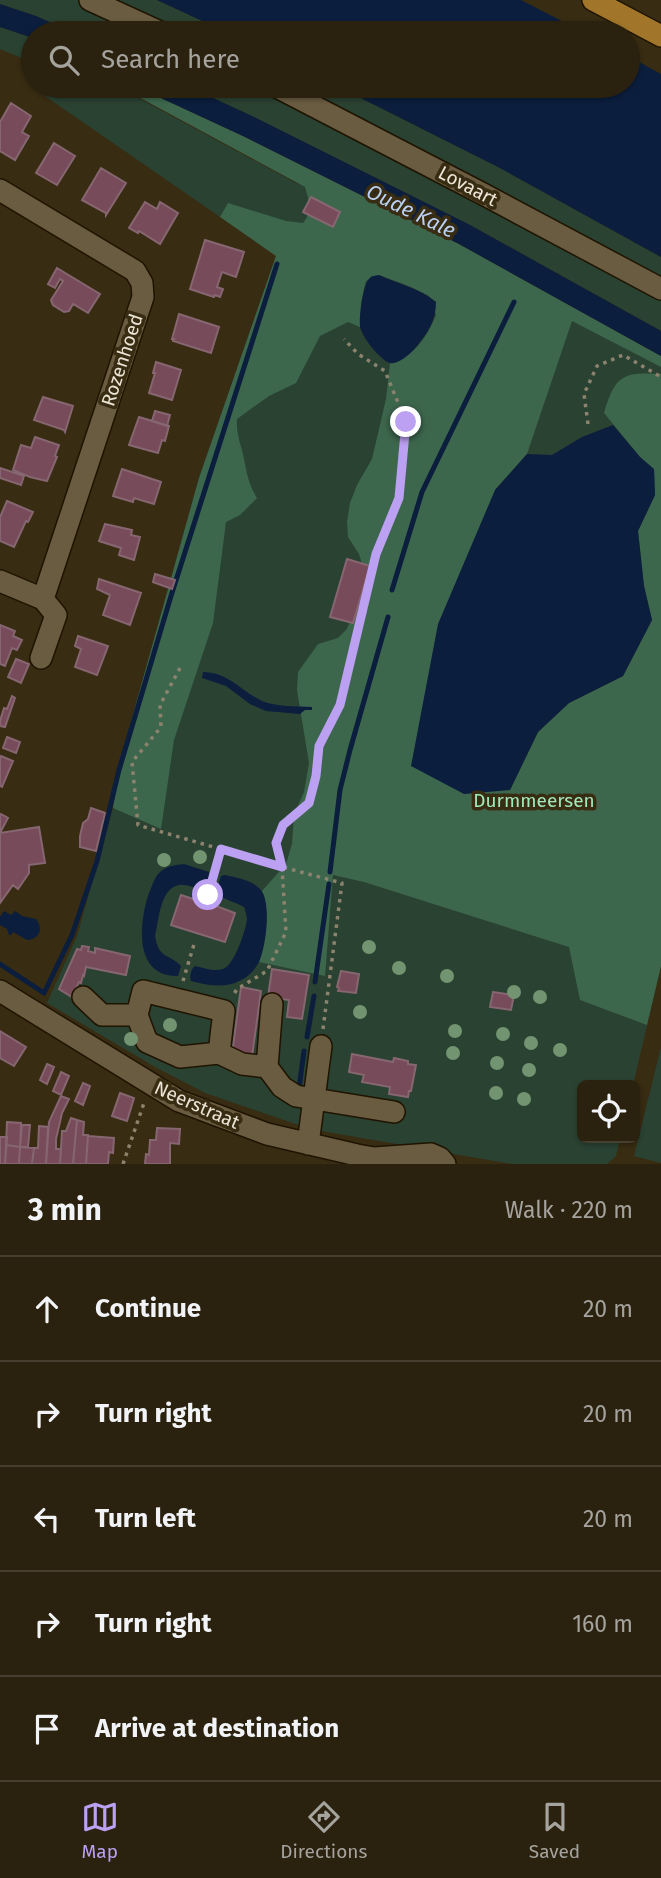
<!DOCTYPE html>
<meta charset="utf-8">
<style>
body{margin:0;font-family:"Fira Sans",sans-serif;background:#362e1c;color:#f1f3f6}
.controls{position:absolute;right:21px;bottom:21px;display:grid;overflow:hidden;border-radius:10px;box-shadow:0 2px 5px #0004}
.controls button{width:63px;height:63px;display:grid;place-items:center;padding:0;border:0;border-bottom:2px solid #463e2e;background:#2a210e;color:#f1f3f6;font:35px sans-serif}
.stop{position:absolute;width:21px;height:21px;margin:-16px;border:5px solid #bca0f2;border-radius:50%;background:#fff}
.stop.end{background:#bca0f2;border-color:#fff;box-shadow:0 2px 7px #0008}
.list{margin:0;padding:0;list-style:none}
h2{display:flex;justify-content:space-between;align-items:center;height:91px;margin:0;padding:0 28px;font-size:30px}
h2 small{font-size:23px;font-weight:400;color:#a5a39e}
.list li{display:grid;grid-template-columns:46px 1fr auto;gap:21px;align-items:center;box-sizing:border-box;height:105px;padding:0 28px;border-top:2px solid #463e2e}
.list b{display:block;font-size:26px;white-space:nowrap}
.list em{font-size:23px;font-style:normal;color:#a5a39e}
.icon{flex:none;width:38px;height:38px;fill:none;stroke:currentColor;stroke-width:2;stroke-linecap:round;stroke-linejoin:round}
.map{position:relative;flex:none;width:661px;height:1164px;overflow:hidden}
.search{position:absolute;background:#2a210e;box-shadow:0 2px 5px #0004;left:21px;right:21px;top:21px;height:77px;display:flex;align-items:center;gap:18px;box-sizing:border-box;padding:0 24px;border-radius:38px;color:#a5a39e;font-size:26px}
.sheet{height:616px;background:#2a210e}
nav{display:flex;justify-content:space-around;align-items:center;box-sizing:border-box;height:98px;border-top:2px solid #463e2e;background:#2a210e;font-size:19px;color:#a5a39e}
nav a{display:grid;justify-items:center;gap:4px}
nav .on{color:#bca0f2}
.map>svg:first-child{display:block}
</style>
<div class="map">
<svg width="661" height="1164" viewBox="0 0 661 1164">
<rect width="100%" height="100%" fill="#382c12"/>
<path fill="#2a4232" d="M 0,0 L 157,0 L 228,33 L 74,33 L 36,16 L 0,4 Z
M 0,27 L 33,38 L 33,63 L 0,49 Z
M 49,86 L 121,86 L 120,88 L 296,183 L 459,244 L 333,875 L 364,881 L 572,320 L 661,356 L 661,966 L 633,1085 L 582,1085 L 582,1138 L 620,1138 L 616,1156 L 607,1164 L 512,1164 L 310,1129 L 205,1093 L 155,1067 L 47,1003 L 77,936 L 113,808 L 122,754 L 199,478 L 276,256 L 228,204 L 220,217 L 45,96 Z
M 187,86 L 337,86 L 500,168 L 661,257 L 661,331 L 470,225 L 252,116 Z
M 661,1047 L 661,1163 L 634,1156 Z"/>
<path fill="#3d674d" d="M 121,86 L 135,86 L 243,136 L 459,244 L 661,356 L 661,367 L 572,321 L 527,454 L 495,490 L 510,790 L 538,732 L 569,703 L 623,676 L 652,620 L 644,586 L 638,531 L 655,495 L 654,470 L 640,457 L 604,413 C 615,375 623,372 661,374 L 661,966 L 647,1025 L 580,1000 L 569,947 L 364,882 L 333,875 L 325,976 L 259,962 C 265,935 271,917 262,891 L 286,864 L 292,844 L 294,815 L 304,792 L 309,763 L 297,690 L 298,672 L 318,644 L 338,638 L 346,630 L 355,613 L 363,567 L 359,554 L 348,537 L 347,522 L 350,503 L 357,485 L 372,459 L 386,399 L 390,363 C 413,359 428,335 436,315 L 429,296 L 411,287 L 379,275 L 366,281 L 361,303 L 360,327 L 348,322 L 320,336 L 296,383 L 269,396 L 237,419 C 236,436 241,443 244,459 C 247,474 249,485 257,498 L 240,515 L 226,522 L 213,623 L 174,740 L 161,829 L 113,808 L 122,754 L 199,478 L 276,256 L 220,217 L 228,203 L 286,221 L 303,223 C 313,211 309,201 305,187 L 120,87 Z"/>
<path fill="#0b1e3d" d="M 157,0 L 521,0 L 585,33 L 228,33 Z
M 0,4 L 36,16 L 74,33 L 33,33 L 33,38 L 0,27 Z
M 628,56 L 661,74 L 661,257 L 500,168 L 337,86 L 628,86 Z
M 135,86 L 187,86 L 252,116 L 470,225 L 661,331 L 661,356 L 459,244 L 243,136 Z
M 379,275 C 398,284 420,288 436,302 C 436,321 428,332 417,346 C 412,352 399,365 390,363 C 380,360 361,336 360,326 C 359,317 363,284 369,279 C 372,275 374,276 379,275 Z
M 613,425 L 640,457 L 654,469 L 655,495 L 638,531 L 644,586 L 652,620 L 623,676 L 569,703 L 538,732 L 510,790 L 464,794 L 411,766 L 438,624 L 495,490 L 527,454 L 552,455 L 582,437 Z
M 203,672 C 228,672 241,691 262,701 C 276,707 297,706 312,707 L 312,710 L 305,710 L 300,714 L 266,711 L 250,704 L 226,686 L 202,678 Z
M 184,864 L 209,872 C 209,879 207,885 203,890 C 195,888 187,884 179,885 C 160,888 159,920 155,936 C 159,960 169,953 181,966 L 178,976 C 133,977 139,922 149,893 C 152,887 154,878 159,873 C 166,866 175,865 184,864 Z
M 225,875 C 237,878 250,879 260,889 C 272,901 266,947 259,962 C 255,970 247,978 239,981 C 224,989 207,985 191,981 C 189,976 191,969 195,966 C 204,968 214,972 223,969 C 234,966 246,930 247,919 C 247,917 245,909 244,907 C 236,902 221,899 216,892 L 221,876 Z
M 4,911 L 11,915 L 15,911 L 22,916 L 36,919 C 44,929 39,939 27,940 L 13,932 L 11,935 L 9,935 L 7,929 L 0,925 L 0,917 Z"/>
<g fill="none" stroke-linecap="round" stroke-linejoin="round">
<path stroke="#0b1e3d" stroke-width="5" d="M 392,590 L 422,492 L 514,302
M 330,872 L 340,790 L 350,750 L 388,617
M 0,964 L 44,993 L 72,935 L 97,861 L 119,770 L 171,596 L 277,264
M 315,982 L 329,884
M 307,1037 L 314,996
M 299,1088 L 304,1051"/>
</g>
<path fill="#784b5a" stroke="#866670" stroke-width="2" d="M 11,103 L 31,116 L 22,132 L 29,136 L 15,160 L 0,151 L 0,122 Z
M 54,143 L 75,156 L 57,185 L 36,173 Z
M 101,168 L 126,183 L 106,215 L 106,213 L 82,200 Z
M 311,197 L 340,212 L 333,227 L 303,212 Z
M 145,202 L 157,209 L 160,202 L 178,213 L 160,244 L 139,231 L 138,233 L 129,228 Z
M 205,240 L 244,252 L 236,277 L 222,272 L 217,287 L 223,289 L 220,297 L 215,295 L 214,297 L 190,289 Z
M 57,268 L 100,294 L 88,313 L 73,304 L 69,311 L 64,312 L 53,305 L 51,300 L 63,281 L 60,279 L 55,288 L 48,284 Z
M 179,314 L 219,327 L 211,353 L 173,341 L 174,339 L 172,339 Z
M 156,362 L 181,370 L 172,400 L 149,393 L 155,373 L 153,373 Z
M 43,397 L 73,406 L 65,432 L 64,430 L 34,420 Z
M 155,411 L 170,415 L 167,426 L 152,421 Z
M 139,417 L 169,426 L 165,441 L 162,440 L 158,453 L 129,445 Z
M 35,437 L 59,445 L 55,456 L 57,457 L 47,481 L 30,477 L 13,470 L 21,445 L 31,448 Z
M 0,468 L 24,476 L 21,485 L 0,478 Z
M 122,469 L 161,482 L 154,504 L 134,498 L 133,502 L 113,496 Z
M 7,501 L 33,512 L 28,522 L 26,521 L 14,547 L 0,541 L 0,517 Z
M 105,524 L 132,530 L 131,535 L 140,537 L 134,560 L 119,555 L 121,548 L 99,541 Z
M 347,559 L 370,566 L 353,623 L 330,617 Z
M 155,574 L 175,580 L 172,589 L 153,582 Z
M 99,579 L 141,593 L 130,625 L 103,615 L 110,595 L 97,589 Z
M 0,625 L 15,631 L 13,636 L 22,640 L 17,650 L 12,648 L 5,666 L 0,664 Z
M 78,636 L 108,646 L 97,675 L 75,667 L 81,649 L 75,646 Z
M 16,659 L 29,664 L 21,683 L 8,677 Z
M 12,696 L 15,698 L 5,727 L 0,726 L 0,721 L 4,708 L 7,709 Z
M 7,737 L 20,742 L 16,753 L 3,748 Z
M 1,756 L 13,761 L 2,787 L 0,786 L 0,758 Z
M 91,808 L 105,813 L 96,851 L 80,847 L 80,836 L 83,823 L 88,819 Z
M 1,814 L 8,818 L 0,833 L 39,827 L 45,863 L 29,865 L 29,873 L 18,889 L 13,885 L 0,903 L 0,815 Z
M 181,895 L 196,900 L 208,898 L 216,906 L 235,913 L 225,942 L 171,925 Z
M 82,946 L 89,947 L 88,951 L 95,953 L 95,948 L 130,956 L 126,975 L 86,967 L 84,976 L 83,975 L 81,983 L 79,982 L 72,997 L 59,989 L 77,949 L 81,950 Z
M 272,969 L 309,975 L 302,1019 L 287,1017 L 289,1000 L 268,997 Z
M 341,971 L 359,974 L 356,993 L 338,991 L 339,988 L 337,987 Z
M 241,987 L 261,991 L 252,1057 L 232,1054 Z
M 493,992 L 514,995 L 511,1010 L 490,1007 Z
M 0,1031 L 26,1047 L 14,1066 L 0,1058 Z
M 352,1054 L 393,1062 L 394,1058 L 408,1061 L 408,1064 L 416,1065 L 411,1091 L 409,1091 L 408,1097 L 389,1094 L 390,1087 L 362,1082 L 364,1075 L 349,1072 Z
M 47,1064 L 54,1067 L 47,1084 L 40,1080 Z
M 61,1072 L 69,1076 L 61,1095 L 53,1091 Z
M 83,1083 L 90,1086 L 83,1105 L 75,1101 Z
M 120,1093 L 134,1098 L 127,1121 L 112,1116 Z
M 61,1096 L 69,1099 L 62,1113 L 56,1139 L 56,1149 L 61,1149 L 60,1164 L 46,1164 L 49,1122 Z
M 71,1118 L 77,1120 L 73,1164 L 60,1164 L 62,1131 L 66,1131 Z
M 77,1120 L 84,1122 L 83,1135 L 88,1135 L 86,1164 L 73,1164 Z
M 7,1122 L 21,1123 L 20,1147 L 6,1145 Z
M 22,1125 L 30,1125 L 28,1147 L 20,1147 Z
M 39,1126 L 48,1127 L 46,1164 L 32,1164 L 34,1148 L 38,1148 Z
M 157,1128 L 180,1129 L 179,1144 L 170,1143 L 170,1164 L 145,1164 L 146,1154 L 149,1155 L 150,1140 L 156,1140 Z
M 88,1136 L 114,1138 L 113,1153 L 109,1152 L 108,1164 L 86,1164 Z
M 0,1137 L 7,1137 L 5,1164 L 0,1164 Z
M 6,1145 L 20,1147 L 19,1164 L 5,1164 Z
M 20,1147 L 34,1148 L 32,1164 L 19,1164 Z"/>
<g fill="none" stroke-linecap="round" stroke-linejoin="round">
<g stroke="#1f1400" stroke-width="24">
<path id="minor" d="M 90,0 L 162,33
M 275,86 L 485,195 L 661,289
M 0,190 L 135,271 L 142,283 L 143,297 L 43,599 L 0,581
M 41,658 L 56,615 L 43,599
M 0,991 L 179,1101 L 267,1134 L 357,1155 L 374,1158 L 431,1154 L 440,1158 L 445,1164
M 143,991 L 224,1011 L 219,1053 L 180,1057 L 147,1042 L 137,1015 Z
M 83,997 L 102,1015 L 137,1015
M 219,1053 L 242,1064 L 267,1067 L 282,1087 L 296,1096 L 394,1112
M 267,1067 L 272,1004
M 308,1144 L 321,1046"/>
</g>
<g stroke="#1f1400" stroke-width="24">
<path id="major" d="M 593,0 L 661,36"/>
</g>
<path stroke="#8c836e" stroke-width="3.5" stroke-dasharray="3.5 5" stroke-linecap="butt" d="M 588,424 L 584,394 L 597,366 L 623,355 L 661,377
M 180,668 L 160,705 L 161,727 L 132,762 L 138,825 L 282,867 L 286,932 L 267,971 L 237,989 L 234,994
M 208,895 L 221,849
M 183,981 L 195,941
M 323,1029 L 342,883 L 282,867 L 276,843 L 283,825 L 309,803 L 316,776 L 319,746 L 340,705 L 377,554 L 399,498 L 406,422 L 385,371 L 358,354 L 344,339
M 123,1164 L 144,1103"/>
<use href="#minor" stroke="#6a5c41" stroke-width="21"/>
<use href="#major" stroke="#a1762b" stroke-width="21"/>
</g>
<g fill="#729470">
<circle cx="200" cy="857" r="7"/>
<circle cx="164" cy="860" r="7"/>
<circle cx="369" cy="947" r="7"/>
<circle cx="399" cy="968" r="7"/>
<circle cx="447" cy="976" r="7"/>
<circle cx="514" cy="992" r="7"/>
<circle cx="540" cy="997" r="7"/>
<circle cx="360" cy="1012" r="7"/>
<circle cx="170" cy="1025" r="7"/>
<circle cx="455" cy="1031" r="7"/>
<circle cx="503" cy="1034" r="7"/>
<circle cx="131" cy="1039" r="7"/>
<circle cx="531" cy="1043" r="7"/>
<circle cx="560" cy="1050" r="7"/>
<circle cx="453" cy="1053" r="7"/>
<circle cx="497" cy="1063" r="7"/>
<circle cx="529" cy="1070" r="7"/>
<circle cx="496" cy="1093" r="7"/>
<circle cx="524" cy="1099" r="7"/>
</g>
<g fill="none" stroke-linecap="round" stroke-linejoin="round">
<path stroke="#bca0f2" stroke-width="9" d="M 208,895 L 221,849 L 282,867 L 276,843 L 283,825 L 309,803 L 316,776 L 319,746 L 340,705 L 376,554 L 399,498 L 406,422"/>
</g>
<g text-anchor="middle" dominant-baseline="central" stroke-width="7" stroke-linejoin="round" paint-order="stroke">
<g font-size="19" fill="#ebe4d5" stroke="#382c12">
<text transform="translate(468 186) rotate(28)">Lovaart</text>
<text transform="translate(122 360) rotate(-72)">Rozenhoed</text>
<text transform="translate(197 1105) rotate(24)">Neerstraat</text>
</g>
<g font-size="19" fill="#a2e9bc" stroke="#382c12">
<text x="534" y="800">Durmmeersen</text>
</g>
<g font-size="21" font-style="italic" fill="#bad1f6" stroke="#382c12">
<text transform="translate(411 211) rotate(26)">Oude Kale</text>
</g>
</g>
</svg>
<div class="controls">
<button><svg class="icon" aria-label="locate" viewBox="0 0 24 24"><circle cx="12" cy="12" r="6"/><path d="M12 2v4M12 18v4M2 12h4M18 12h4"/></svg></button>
</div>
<div class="stop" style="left:208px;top:895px"></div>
<div class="stop end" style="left:406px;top:422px"></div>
<div class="search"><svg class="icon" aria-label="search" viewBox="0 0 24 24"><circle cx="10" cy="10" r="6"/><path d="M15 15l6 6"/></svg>Search here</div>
</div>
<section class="sheet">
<h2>3 min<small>Walk · 220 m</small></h2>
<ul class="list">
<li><svg class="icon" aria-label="ahead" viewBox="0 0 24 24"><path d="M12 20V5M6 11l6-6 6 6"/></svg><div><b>Continue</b></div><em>20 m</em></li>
<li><svg class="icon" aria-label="right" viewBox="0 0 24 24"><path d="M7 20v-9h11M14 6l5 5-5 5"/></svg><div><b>Turn right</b></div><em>20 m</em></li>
<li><svg class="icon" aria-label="left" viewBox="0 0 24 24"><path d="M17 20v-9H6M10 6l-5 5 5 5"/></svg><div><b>Turn left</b></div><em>20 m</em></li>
<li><svg class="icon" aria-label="right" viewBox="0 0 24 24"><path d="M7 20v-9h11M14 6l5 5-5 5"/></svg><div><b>Turn right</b></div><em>160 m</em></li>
<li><svg class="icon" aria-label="arrive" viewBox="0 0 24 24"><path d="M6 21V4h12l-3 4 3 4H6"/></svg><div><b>Arrive at destination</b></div></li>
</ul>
</section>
<nav>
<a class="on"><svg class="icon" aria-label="map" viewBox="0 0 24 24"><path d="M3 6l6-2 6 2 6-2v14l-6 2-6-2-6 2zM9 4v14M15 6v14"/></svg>Map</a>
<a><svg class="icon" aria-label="directions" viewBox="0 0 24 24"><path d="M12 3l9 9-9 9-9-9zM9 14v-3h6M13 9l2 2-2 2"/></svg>Directions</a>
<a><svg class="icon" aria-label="saved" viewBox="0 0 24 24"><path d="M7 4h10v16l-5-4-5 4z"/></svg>Saved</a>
</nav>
